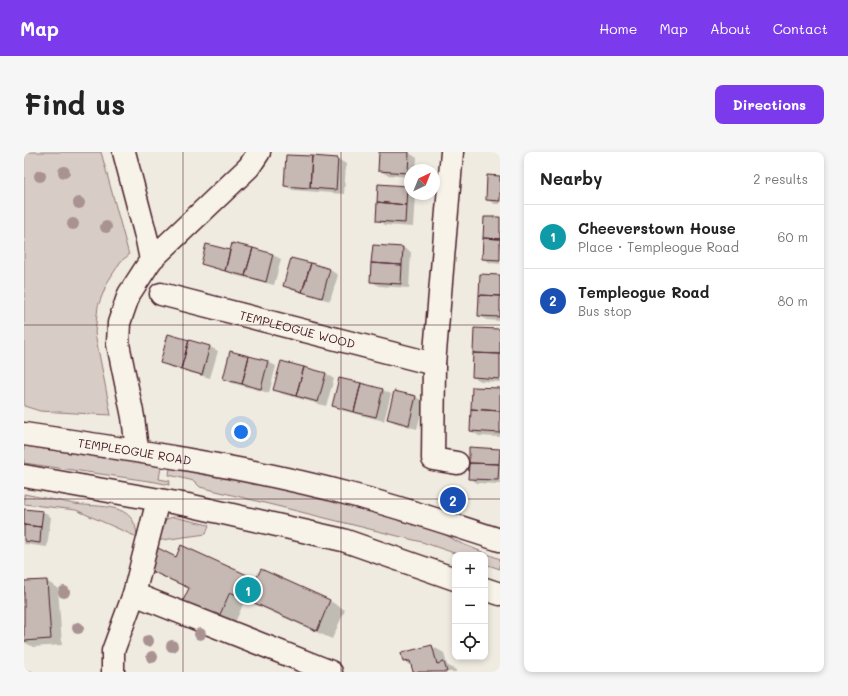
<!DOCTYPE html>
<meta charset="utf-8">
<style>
body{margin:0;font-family:Mali,sans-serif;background:#f6f6f6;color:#222}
.controls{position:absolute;right:12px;bottom:12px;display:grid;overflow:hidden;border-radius:8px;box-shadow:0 2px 6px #0003}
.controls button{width:36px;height:36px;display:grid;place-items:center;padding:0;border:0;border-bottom:1px solid #e0e0e0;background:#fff;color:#222;font:20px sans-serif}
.compass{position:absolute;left:380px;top:12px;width:36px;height:36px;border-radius:50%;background:#fff;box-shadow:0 2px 6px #0003;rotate:43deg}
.you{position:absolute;left:217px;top:280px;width:14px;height:14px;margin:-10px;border:3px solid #fff;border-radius:50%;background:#1a73e8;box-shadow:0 0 0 6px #1a73e833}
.badge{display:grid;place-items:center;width:26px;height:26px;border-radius:50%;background:#7c3aed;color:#fff;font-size:13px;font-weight:700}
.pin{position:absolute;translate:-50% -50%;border:2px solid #fff;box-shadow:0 1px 4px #0006}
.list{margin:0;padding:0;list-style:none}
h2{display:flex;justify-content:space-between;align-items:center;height:52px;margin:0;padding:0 16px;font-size:17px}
h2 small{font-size:13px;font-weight:400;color:#767676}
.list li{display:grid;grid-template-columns:26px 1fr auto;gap:12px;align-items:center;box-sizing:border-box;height:64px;padding:0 16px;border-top:1px solid #e0e0e0}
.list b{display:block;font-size:15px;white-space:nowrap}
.list p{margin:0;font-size:13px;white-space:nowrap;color:#767676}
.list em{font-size:13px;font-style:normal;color:#767676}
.icon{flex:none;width:22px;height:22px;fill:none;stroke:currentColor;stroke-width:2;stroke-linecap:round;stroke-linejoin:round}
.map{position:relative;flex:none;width:476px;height:520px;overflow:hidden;border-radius:8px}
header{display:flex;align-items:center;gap:24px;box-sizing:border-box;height:56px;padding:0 20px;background:#7c3aed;color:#fff}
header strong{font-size:19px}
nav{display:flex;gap:22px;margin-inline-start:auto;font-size:14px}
.intro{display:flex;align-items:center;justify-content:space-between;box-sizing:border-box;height:96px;padding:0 24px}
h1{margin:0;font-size:28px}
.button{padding:10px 18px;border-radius:8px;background:#7c3aed;color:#fff;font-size:14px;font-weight:700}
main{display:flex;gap:24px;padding:0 24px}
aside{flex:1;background:#fff;border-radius:8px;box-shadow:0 2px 6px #0003}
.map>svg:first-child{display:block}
</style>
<header>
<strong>Map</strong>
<nav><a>Home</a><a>Map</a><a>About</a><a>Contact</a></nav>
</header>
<div class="intro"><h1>Find us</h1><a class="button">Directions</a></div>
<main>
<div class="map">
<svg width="476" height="520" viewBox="0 0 476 520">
<rect width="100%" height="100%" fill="#f0ebe0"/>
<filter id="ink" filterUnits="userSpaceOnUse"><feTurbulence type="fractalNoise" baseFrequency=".025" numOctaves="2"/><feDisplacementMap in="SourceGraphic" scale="8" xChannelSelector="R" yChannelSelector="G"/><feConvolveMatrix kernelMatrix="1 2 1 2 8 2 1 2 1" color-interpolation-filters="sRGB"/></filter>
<g filter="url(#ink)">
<path fill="#d8cdc6" stroke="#917678" d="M 0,0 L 77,0 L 105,103 L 97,109 L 83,131 L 74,154 L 71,181 L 87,263 L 16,259 L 0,254 Z
M 0,294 L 137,315 L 135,327 L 146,329 L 145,333 L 132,330 L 0,311 Z
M 146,316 L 174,319 L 395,368 L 436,391 L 476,407 L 476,417 L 461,412 L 461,403 L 436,403 L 398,390 L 176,335 L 170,329 L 145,323 Z
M 0,342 C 17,345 34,349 51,352 C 76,356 112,349 113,385 L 52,358 L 0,352 Z
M 150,365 L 185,373 L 182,382 L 131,389 C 136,376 136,367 150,365 Z"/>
<path fill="#0003" d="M 356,0 L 385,1 L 393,6 L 392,18 L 386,18 L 386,25 L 363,23 L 355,18 Z
M 314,7 L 322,12 L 320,42 L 269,38 L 261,34 Z
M 476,25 L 476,52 L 471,52 L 463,48 Z
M 355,33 L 383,35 L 386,37 L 386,42 L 391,42 L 389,75 L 361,73 L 353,68 Z
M 476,66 L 476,112 L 467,111 L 459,107 Z
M 183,93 L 206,99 L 249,103 L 257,107 L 250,133 L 210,123 L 197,115 L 196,117 L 199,119 L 178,112 Z
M 379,96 L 387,100 L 385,136 L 355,134 L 347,129 Z
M 268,107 L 306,118 L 314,123 L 306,149 L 268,138 L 260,134 Z
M 476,124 L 476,169 L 463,168 L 455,164 Z
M 476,178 L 476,230 L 457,229 L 449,225 Z
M 144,183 L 186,195 L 194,199 L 186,226 L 145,215 L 137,210 Z
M 207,200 L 244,210 L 252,214 L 245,241 L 208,231 L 200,227 Z
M 302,222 L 310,227 L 302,254 L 259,242 L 251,238 Z
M 476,237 L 476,285 L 455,284 L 447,279 Z
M 359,238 L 367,242 L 360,269 L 317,258 L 309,253 Z
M 371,240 L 392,245 L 400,250 L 393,277 L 372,271 L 364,267 Z
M 476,298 L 476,332 L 453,331 L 445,326 Z
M 0,358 L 19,360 L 27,365 L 23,395 L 0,392 Z
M 153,406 L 232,428 L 237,418 L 306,449 L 321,458 L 308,487 L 221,448 L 209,475 L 175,460 L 166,437 L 141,426 L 126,417 Z
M 22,429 L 34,436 L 38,493 L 9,495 L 0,490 L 0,430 Z
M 408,494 L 420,501 L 423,513 L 432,518 L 432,520 L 390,520 L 388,514 L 380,510 Z
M 0,518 L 7,518 L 10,520 L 0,520 Z"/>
<path fill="#c6b8b3" stroke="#4a1f2b" d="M 355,0 L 385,0 L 384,21 L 354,19 Z
M 262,3 L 288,4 L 286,36 L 260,34 Z
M 288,4 L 314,6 L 312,38 L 286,36 Z
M 463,23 L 476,24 L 476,49 L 462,48 Z
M 354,32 L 383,34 L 382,53 L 353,50 Z
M 353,50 L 382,53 L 381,71 L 352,69 Z
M 460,65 L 476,65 L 476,87 L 459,86 Z
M 459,86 L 476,87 L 476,108 L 458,107 Z
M 208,91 L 229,96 L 221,124 L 201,119 Z
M 182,92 L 206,98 L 201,119 L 177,112 Z
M 349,93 L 379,95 L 378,113 L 347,111 Z
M 229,96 L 249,102 L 242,130 L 221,124 Z
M 267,106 L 287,111 L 278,140 L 259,134 Z
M 287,111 L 306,117 L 298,146 L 278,140 Z
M 347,111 L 378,113 L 377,132 L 346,130 Z
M 456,122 L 476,123 L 476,144 L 455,143 Z
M 455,143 L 476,144 L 476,165 L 454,164 Z
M 450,176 L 476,177 L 476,202 L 449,201 Z
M 144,182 L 165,188 L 157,217 L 136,211 Z
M 165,188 L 186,194 L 178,223 L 157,217 Z
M 206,199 L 225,204 L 218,232 L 199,227 Z
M 449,201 L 476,202 L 476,227 L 448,225 Z
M 225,204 L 244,209 L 237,237 L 218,232 Z
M 257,209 L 280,215 L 272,244 L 249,238 Z
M 280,215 L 302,221 L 294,250 L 272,244 Z
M 315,226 L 337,231 L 330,260 L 308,254 Z
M 337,231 L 359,237 L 352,265 L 330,260 Z
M 448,235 L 476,236 L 476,259 L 447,257 Z
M 370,239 L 392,244 L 385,273 L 363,267 Z
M 447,257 L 476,259 L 476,281 L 446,279 Z
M 445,295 L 476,297 L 475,312 L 445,311 Z
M 445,311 L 475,312 L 474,328 L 444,327 Z
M 0,357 L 19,359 L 17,375 L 0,373 Z
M 0,373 L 17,375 L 16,391 L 0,389 Z
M 157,393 L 232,427 L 237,417 L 306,448 L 293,479 L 206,440 L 194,467 L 158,451 L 165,436 L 125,418 L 134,396 L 152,405 Z
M 23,428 L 27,487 L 0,489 L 0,429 Z
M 408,493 L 413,512 L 420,510 L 423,520 L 389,520 L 386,509 L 379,510 L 377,501 Z"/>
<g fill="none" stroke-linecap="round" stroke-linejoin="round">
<g stroke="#4a1f2b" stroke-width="25">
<g id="minor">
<path d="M 100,0 L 123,88 L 127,108 L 105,142 L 95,171 L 94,192 L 109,265 L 113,298"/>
<path d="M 428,0 L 410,212 L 409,307 L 433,311"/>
<path d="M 127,108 L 225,15 L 235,0"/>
<path id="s1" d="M 137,142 L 410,212"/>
<path d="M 110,442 L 307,520"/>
<path d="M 89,520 L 89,499 L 110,442 L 134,348"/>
</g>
</g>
<g stroke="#4a1f2b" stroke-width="25">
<g id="major">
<path id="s2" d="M 0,282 C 109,298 218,314 325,342 C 376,355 426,372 476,388"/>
<path d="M 0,324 L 164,353 L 319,388 L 431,427"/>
<path d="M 461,437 L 476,442"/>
</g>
</g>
<use href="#minor" stroke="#f7f3e8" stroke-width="22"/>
<use href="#major" stroke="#f7f3e8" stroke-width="22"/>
</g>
<g fill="#a89292">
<circle cx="40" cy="20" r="6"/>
<circle cx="16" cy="24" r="6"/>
<circle cx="55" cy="51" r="6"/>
<circle cx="49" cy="72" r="6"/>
<circle cx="82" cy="75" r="6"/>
<circle cx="40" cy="440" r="6"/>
<circle cx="54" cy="476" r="6"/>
<circle cx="176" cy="482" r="6"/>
<circle cx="124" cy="489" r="6"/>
<circle cx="148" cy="494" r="6"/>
<circle cx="128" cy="505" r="6"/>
</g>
</g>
<path fill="none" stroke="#4a1f2b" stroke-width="1" stroke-opacity="0.55" d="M 159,0 L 159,520M 317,0 L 317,520M 0,173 L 476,173M 0,347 L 476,347"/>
<g text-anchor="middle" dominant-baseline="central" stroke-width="4" stroke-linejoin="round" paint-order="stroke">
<g font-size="12" fill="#4a1f2b" stroke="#f7f3e8">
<text stroke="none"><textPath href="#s1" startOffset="141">TEMPLEOGUE WOOD</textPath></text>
<text stroke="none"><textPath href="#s2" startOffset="112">TEMPLEOGUE ROAD</textPath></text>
</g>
</g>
</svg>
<div class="controls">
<button>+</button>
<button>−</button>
<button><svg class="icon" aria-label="locate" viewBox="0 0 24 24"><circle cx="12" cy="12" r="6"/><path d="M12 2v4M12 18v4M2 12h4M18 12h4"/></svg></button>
</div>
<svg class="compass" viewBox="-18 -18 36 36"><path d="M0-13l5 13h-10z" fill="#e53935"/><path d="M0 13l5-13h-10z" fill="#767676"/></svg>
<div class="you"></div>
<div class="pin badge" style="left:224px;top:438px;background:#0f9aa8">1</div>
<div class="pin badge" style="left:429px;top:348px;background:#1a4fb4">2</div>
</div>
<aside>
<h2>Nearby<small>2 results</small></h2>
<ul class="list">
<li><span class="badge" style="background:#0f9aa8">1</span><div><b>Cheeverstown House</b><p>Place · Templeogue Road</p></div><em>60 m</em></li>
<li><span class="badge" style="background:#1a4fb4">2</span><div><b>Templeogue Road</b><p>Bus stop</p></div><em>80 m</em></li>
</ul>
</aside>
</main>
